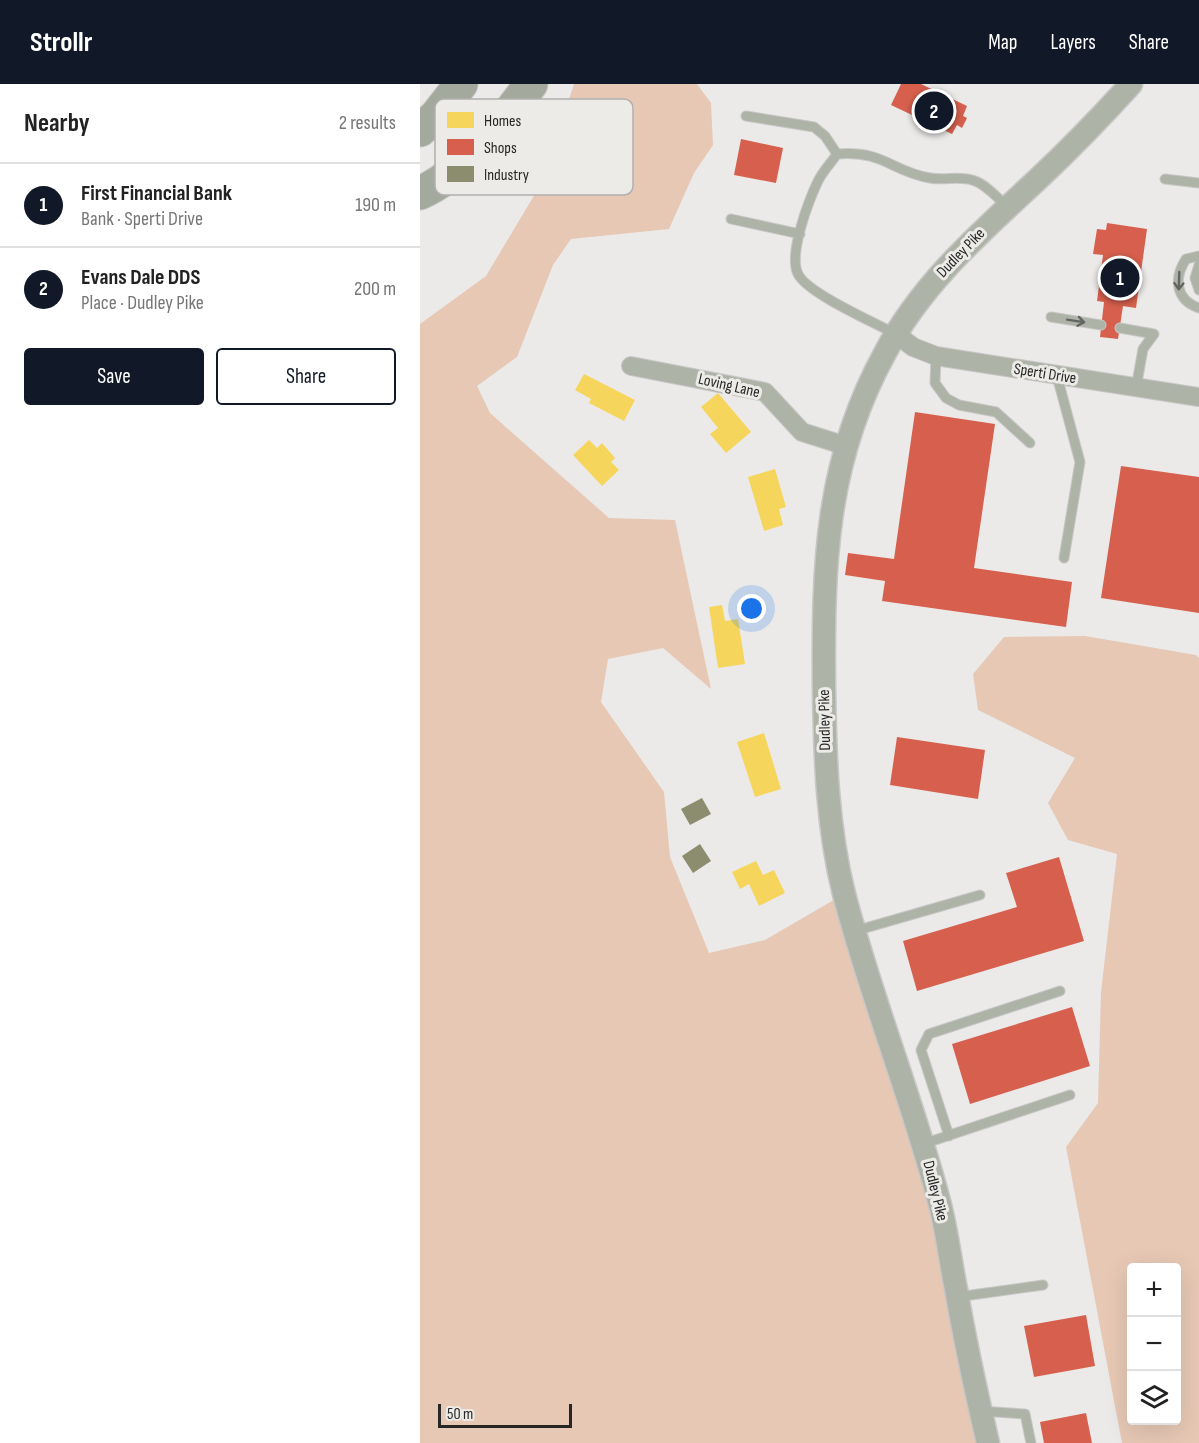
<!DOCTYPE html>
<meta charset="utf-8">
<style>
body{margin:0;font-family:"Sofia Sans Condensed",sans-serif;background:#f6f6f6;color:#222}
.controls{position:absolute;right:18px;bottom:18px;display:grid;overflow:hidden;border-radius:6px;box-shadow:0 6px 24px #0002}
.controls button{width:54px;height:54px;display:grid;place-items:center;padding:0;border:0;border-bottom:2px solid #e0e0e0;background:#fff;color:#222;font:30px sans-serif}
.scale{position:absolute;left:18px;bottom:15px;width:134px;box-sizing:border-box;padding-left:6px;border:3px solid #262625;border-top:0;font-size:16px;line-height:21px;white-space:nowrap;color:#262625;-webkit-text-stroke:4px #ecebe8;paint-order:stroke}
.you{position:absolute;left:332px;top:525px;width:21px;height:21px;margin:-15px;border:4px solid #fff;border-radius:50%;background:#1a73e8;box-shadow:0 0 0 9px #1a73e833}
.badge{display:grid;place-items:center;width:39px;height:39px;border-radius:50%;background:#111827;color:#fff;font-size:20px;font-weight:700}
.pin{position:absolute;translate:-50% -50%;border:3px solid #fff;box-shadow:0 2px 6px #0006}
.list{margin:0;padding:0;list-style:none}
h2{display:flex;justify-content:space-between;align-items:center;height:78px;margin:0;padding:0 24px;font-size:26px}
h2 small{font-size:20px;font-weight:400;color:#767676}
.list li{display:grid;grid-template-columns:39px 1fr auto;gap:18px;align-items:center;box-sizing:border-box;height:84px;padding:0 24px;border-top:2px solid #e0e0e0}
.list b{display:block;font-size:22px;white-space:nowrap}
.list p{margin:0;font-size:20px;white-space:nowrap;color:#767676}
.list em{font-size:20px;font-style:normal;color:#767676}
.actions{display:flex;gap:12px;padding:18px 24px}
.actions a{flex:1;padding:14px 0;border:2px solid #111827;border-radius:6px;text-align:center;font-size:21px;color:#111827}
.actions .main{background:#111827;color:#fff}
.icon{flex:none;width:33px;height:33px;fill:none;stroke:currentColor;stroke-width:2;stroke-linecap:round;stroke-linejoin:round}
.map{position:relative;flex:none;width:779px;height:1359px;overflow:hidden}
header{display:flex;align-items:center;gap:36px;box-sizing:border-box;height:84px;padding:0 30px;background:#111827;color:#fff}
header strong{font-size:28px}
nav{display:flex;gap:33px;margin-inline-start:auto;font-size:21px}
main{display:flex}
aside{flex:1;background:#fff}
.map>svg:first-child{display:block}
</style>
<header>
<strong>Strollr</strong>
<nav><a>Map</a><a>Layers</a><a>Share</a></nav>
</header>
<main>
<aside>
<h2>Nearby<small>2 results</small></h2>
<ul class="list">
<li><span class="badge">1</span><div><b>First Financial Bank</b><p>Bank · Sperti Drive</p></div><em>190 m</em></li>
<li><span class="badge">2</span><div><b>Evans Dale DDS</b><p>Place · Dudley Pike</p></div><em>200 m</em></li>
</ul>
<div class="actions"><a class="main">Save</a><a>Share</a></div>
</aside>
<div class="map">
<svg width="779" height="1359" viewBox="0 0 779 1359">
<rect width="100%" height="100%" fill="#ebeae9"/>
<path fill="#e7c8b5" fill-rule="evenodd" d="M 154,0 L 277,0 L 291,19 L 293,61 L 274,89 L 249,145 L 151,155 L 133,181 L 97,273 L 57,302 L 70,329 L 189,434 L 255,436 L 291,605 L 243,564 L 188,575 L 181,618 L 244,708 L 250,773 L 289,869 L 345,856 L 424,810 L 462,933 L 568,1359 L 0,1359 L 0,240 L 66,192 L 121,100 Z
M 665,552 L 776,571 L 779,574 L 779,1359 L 702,1359 L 646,1063 L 678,1019 L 681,908 L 697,770 L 648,756 L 628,719 L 655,674 L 558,626 L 553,590 L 584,553 ZM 712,1184 L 756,1184 L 756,1336 L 712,1336 Z"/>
<path fill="#f6d55c" d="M 164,290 L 215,316 L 204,337 L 169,319 L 171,315 L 155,306 Z
M 298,309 L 331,348 L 306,369 L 290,350 L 298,344 L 281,323 Z
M 169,356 L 177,364 L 182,359 L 195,374 L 191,378 L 199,386 L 182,402 L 153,371 Z
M 355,385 L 366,423 L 359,425 L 363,441 L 344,447 L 328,393 Z
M 302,521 L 305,537 L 318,535 L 325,580 L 298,584 L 289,523 Z
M 344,649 L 361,705 L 335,713 L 317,658 Z
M 336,777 L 343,791 L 354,786 L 365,809 L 339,822 L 329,800 L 320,805 L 312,788 Z"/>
<path fill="#d6604d" d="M 481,0 L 501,0 L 547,22 L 543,32 L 547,34 L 542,44 L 537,41 L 532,50 L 471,21 Z
M 321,55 L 363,64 L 356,99 L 314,91 Z
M 687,139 L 727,145 L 716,224 L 703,222 L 698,255 L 680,253 L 684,218 L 677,217 L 683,171 L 673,170 L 677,145 L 686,146 Z
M 495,328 L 575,340 L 554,484 L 652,498 L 646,543 L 462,517 L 465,497 L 425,491 L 428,469 L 474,475 Z
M 701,382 L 779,393 L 779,529 L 681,514 Z
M 477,653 L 565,666 L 558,715 L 470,701 Z
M 639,773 L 664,857 L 497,907 L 483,857 L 597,823 L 586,789 Z
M 652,923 L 670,982 L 550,1020 L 532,960 Z
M 666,1231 L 675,1282 L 614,1293 L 604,1242 Z
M 666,1329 L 672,1359 L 624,1359 L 620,1338 Z"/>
<path fill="#8c8c6e" d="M 282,714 L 291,730 L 270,741 L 261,725 Z
M 280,760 L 291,777 L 273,789 L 262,772 Z"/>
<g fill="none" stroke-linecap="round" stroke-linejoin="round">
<g stroke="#c8c7c6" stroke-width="11">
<path id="service" d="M 326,32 L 394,43 L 405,52 L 417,70
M 745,95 L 779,99
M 311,135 L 380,150
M 779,172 L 766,175 C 753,195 756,216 779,224
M 779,181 L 775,194 L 779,206
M 631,233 L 681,241
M 700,244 L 734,250 L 723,265 L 716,304
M 476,250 C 455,239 387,209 378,190 C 368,170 389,116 398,97 C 403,87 411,79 417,70 C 464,66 472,88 510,94 C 526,97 539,91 555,97 C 567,101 578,115 588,123
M 516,272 L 515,299 L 526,314 L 539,321 L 576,328 L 610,359
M 637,292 L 660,378 L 644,474
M 435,847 L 560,811
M 529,1052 L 501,966 L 509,950 L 640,907
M 503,1060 L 650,1011
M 537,1213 L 623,1201
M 560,1327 L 605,1330 L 611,1359"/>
</g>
<g stroke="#c8c7c6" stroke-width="20">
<path id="minor" d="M 476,250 L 493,263 L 516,272 L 779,313
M 211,282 L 345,308 L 382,348 L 426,362"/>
</g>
<g stroke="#c8c7c6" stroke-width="25">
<path id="tertiary" d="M 568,1359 C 556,1308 545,1257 536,1205 C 530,1176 527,1146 519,1117 C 492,1014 451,914 424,810 C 407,742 405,673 404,603 C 403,482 405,378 465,269 C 502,199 560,149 617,96 C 650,65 681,33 711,0"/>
</g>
<g stroke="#c8c7c6" stroke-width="35">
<path id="motorway" d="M 0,46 L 16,32 L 41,0
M 0,109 C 49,86 78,43 111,0"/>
</g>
<use href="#service" stroke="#aeb3a8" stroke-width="9"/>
<use href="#minor" stroke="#aeb3a8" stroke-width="18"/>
<use href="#tertiary" stroke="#aeb3a8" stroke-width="22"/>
<use href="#motorway" stroke="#a4a99e" stroke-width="33"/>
</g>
<defs><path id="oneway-shaft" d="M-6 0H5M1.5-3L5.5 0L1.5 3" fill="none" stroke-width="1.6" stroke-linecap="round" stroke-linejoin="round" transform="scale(1.5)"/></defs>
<g stroke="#636560">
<use href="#oneway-shaft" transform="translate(759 197) rotate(92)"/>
<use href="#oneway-shaft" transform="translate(656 237) rotate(9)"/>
</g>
<g text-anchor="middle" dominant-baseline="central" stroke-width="6" stroke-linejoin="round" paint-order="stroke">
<g font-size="16" fill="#262625" stroke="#ecebe8">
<text transform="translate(541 169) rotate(-46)">Dudley Pike</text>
<text transform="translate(625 290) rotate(9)">Sperti Drive</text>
<text transform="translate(309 302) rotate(13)">Loving Lane</text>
<text transform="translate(405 636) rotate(-91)">Dudley Pike</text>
<text transform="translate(515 1107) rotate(76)">Dudley Pike</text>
</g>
</g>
<rect x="15" y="15" width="198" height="96" rx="9" fill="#ecebe8" stroke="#b1b0ae" stroke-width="1.5"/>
<rect x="27" y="28" width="27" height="16" fill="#f6d55c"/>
<rect x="27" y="55" width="27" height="16" fill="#d6604d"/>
<rect x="27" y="82" width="27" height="16" fill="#8c8c6e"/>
<g font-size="16" fill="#262625">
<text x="64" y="42">Homes</text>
<text x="64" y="69">Shops</text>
<text x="64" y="96">Industry</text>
</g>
</svg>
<div class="controls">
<button>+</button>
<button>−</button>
<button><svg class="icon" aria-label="layers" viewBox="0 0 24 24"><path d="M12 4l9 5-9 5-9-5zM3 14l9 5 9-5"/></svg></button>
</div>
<div class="scale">50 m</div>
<div class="you"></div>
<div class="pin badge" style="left:700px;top:194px">1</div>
<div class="pin badge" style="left:514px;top:27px">2</div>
</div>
</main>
